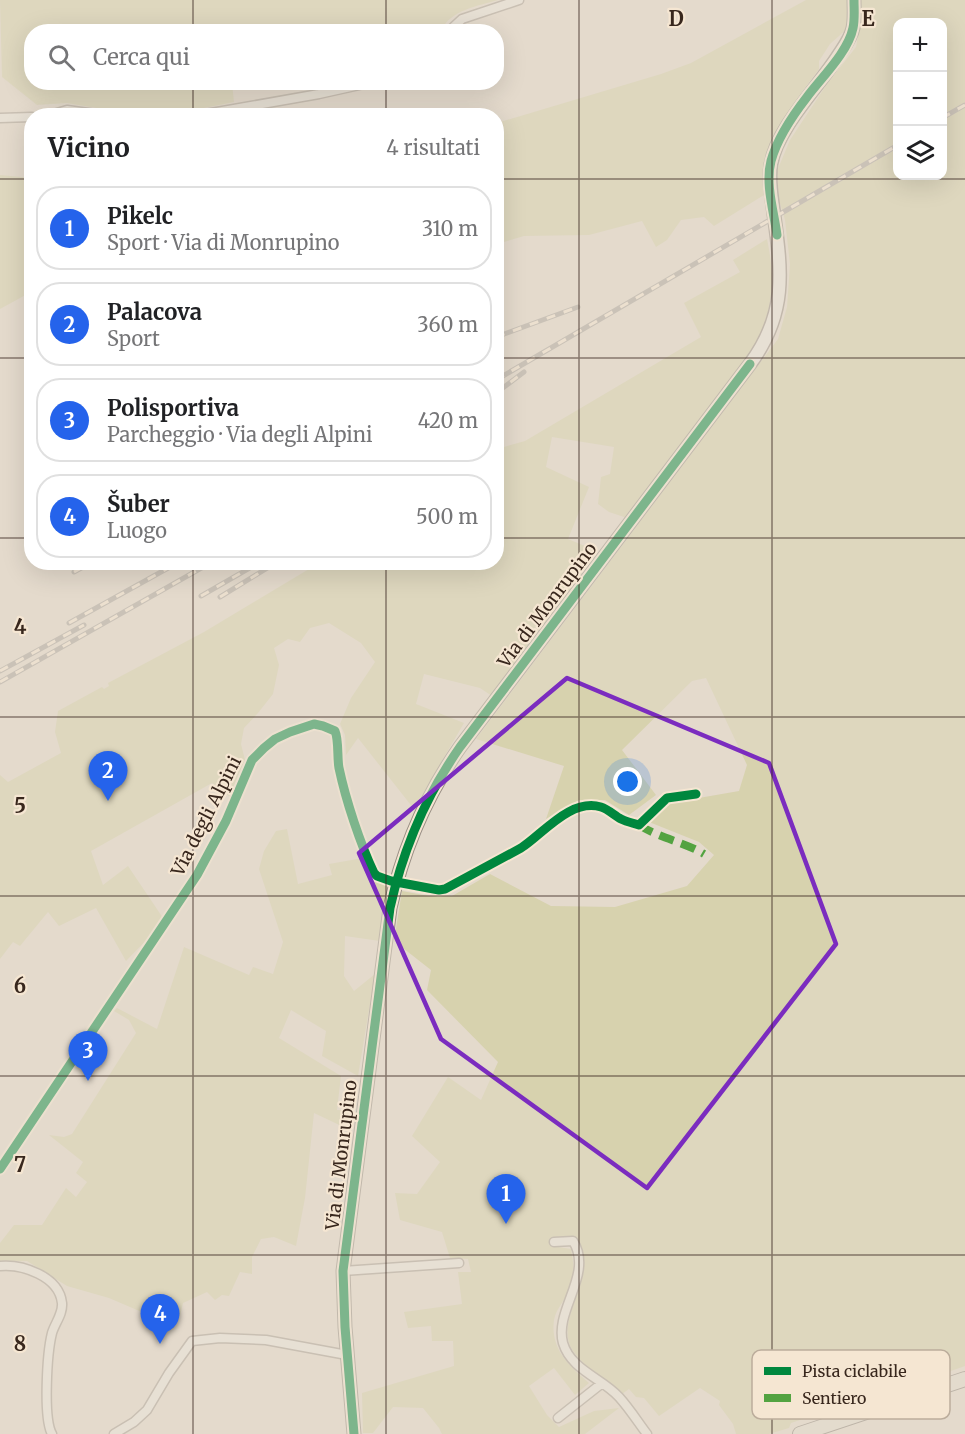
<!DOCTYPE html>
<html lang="it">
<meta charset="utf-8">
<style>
body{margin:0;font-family:Merriweather,serif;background:#f6f6f6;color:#202124}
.controls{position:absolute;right:18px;top:18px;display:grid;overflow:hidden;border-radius:12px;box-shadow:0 6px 24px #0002}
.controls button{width:54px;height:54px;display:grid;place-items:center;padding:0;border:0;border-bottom:2px solid #e0e0e0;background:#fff;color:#202124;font:30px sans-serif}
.you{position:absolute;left:628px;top:782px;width:21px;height:21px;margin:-15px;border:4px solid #fff;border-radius:50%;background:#1a73e8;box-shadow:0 0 0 9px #1a73e833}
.badge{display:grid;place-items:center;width:39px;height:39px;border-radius:50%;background:#2563eb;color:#fff;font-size:20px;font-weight:700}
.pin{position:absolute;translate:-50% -50px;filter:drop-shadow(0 2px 3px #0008)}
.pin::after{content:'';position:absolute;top:32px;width:21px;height:18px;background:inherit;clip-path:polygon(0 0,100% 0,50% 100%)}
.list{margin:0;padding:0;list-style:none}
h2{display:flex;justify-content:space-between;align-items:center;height:78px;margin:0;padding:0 24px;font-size:26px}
h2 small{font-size:20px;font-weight:400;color:#757577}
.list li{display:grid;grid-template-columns:39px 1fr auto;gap:18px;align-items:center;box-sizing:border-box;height:84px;margin:0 12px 12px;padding:0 12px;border:2px solid #e0e0e0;border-radius:24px}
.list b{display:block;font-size:22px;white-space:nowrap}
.list p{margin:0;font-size:20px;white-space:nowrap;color:#757577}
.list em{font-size:20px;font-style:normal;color:#757577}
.icon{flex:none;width:33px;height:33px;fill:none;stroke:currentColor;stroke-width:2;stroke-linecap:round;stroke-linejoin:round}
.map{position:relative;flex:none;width:965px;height:1434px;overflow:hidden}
.search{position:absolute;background:#fff;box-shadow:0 6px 24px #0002;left:24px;top:24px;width:480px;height:66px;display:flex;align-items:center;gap:15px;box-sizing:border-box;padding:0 21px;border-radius:24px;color:#757577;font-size:22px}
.panel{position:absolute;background:#fff;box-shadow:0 6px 24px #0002;left:24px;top:108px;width:480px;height:462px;border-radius:24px}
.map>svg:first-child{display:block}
</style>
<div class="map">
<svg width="965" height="1434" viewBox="0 0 965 1434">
<rect width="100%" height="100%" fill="#e4dacc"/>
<path fill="#d7d2ae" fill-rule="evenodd" d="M 0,0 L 498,0 C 478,6 450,10 441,31 L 32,32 L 32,82 L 232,83 L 234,102 L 194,110 L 153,114 L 108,110 L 67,103 L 37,105 L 2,77 Z
M 806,0 L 847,0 L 848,28 L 830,44 L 819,61 L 819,69 L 799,96 L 776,135 L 765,156 L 763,172 L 764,195 L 714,226 L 704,217 L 681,220 L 667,240 L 656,247 L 642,221 L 589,235 L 524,236 L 497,244 L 497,123 L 661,74 L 691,63 Z
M 859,0 L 965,0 L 965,1366 L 822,1416 L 818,1414 L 791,1423 L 789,1428 L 769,1434 L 736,1434 L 733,1424 L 719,1405 L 720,1401 L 700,1388 L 659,1416 L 644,1398 L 636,1397 L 629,1389 L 622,1394 C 606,1381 585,1368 573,1351 C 553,1322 595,1281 581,1248 C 580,1244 575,1240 573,1237 L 553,1238 L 552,1246 L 571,1249 C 573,1261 576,1275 571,1287 C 567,1298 556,1308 554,1320 C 550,1349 569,1366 589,1383 L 575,1395 L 554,1368 L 529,1386 L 547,1415 L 559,1427 L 594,1411 L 619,1408 L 585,1434 L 442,1434 L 439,1428 L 423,1408 L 393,1407 L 373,1433 L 363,1433 L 362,1393 L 454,1366 L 453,1341 L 432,1341 L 431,1326 L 408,1328 L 404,1312 L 462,1304 L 458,1272 L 471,1272 L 468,1259 L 450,1258 L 442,1232 L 400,1220 L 395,1193 L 417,1194 L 440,1162 L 412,1136 L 448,1077 L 481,1100 L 498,1062 L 427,990 L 431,970 L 394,941 L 402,891 L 429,896 L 452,896 L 490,874 L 551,906 L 615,907 L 687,886 L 714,855 L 699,842 L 649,822 L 670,803 L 739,791 L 747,765 L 706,678 L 692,681 L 622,750 L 656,795 L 629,815 L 605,800 L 579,800 L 546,819 L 564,766 L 476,739 L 778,339 L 787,307 L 790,264 L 785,220 L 779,200 L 777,171 L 790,140 L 827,84 L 856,47 L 861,18 ZM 898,22 L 942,22 L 942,176 L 898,176 Z
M 0,175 L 32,178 L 31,292 L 0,309 Z
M 767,239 C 776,282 773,306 756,345 L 627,518 L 609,512 L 598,504 L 601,477 L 610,474 L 614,447 L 552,437 L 546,467 L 589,487 L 568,539 L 597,551 L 528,651 L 492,696 L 480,688 L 424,674 L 416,704 L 464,723 L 414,809 L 358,738 L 346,755 L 345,735 L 340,724 L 351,698 L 375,662 L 361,643 L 329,623 L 310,628 L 300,642 L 288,639 L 274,648 L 279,665 L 273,694 L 258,713 L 244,728 L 241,744 L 245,760 L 230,797 L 212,783 L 91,851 L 103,885 L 128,866 L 165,921 L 126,961 L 96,908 L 59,926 L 48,912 L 20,946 L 13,942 L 0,959 L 0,775 L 8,782 L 61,753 L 55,732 L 58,711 L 102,687 L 104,689 L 109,686 L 108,683 L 204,632 L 314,566 L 316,563 L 496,562 L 497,449 L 525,441 L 701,337 L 684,303 L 740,272 L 733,260 Z
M 287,829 L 298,884 L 332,875 L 329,864 L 363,858 L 373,879 L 387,886 L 380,941 L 345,936 L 344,976 L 354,991 L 375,974 L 358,1076 L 322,1056 L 326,1031 L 291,1010 L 279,1038 L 341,1076 L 337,1110 L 353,1111 L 350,1130 L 314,1113 L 305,1198 L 296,1246 L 274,1237 L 261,1239 L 252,1257 L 252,1274 L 240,1272 L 229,1296 L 222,1295 L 215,1300 L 207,1292 L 183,1303 L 180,1316 L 165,1322 L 109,1298 L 67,1286 L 27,1261 L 0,1262 L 0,1243 L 14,1225 L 42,1225 L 66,1188 L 76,1197 L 87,1182 L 76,1173 L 83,1162 L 49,1135 L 64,1137 L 72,1134 L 136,1033 L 129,1020 L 114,1011 L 117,1008 L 157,1029 L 184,947 L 249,975 L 253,967 L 273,974 L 283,942 L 259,869 L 264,851 L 276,831 Z"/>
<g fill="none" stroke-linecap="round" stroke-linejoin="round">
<g stroke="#a99f95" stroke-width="11">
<path id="minor" d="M 448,32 L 462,19 L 519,0
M 47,116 L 67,110 L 110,116
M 194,116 L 319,94 L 373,82
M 0,118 L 32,117
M 0,1169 L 197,875 L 226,821 L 252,760 L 264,748 L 275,739 L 290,732 L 314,724 L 323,726 L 335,731 C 339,740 337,758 339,768 C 346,801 360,843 374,873 L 377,876 L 391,881 L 439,890 L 445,889 L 521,848 C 543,834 570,798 601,807 C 608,809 615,816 621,819 C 627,822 633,823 639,825 L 667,798 L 696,794
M 554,1242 L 573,1241 C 594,1274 554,1310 563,1343 C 571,1370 602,1378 619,1397 C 629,1408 638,1422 647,1434
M 0,1266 C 22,1264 59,1276 62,1303 C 63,1314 55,1323 52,1333 C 47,1353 43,1418 52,1434
M 343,1271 L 459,1263
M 558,1418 L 601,1384
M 114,1434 L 134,1422 L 147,1410 L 169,1373 L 192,1341 L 220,1338 L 266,1340 L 347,1355"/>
</g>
<g stroke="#998f85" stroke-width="15">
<path id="secondary" d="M 354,1434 L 345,1327 L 343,1271 L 390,908 C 403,849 425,797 460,747 L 750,364 C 787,314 782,272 774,215 C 772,198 768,181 771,164 C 777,128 819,86 838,56 C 844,47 851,38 853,28 C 855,19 854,9 854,0"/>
</g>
<g stroke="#8e857c" stroke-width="16">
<path id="primary" d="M 800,1434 L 965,1379"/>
</g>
<use href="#minor" stroke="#ece6de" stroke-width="8"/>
<use href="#secondary" stroke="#ece6de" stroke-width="12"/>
<use href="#primary" stroke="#e3dbcf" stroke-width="14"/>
<g stroke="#aba49e" stroke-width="5">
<path id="rail" d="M 942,118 L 965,105
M 496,337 L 578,307
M 496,380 L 898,145
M 496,393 L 524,372
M 74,572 L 92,562
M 201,596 L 260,562
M 220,597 L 277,562
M 69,623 L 179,562
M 0,671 L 84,625
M 0,682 L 212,562"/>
</g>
<use href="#rail" stroke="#f5e6d2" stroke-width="3" stroke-dasharray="9" stroke-linecap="butt"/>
<path stroke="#53a341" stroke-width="8" stroke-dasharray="15 8" stroke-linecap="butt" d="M 639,825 C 659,838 684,842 704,854"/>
<g stroke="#f5e6d2" stroke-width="13">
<path id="cycleway" d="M 777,235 C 774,212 765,184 771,161 C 777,139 793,115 807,97 C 822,77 848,52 853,28 C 855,19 854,9 854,0
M 0,1169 L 197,875 L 226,821 L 252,760 L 264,748 L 275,739 L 290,732 L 314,724 L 323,726 L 335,731 C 339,740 337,758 339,768 C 346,801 360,843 374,873 L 377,876 L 391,881 L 439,890 L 445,889 L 521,848 C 543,834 570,798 601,807 C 608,809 615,816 621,819 C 627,822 633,823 639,825 L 667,798 L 696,794
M 354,1434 L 345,1327 L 343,1271 L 390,908 C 403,849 425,797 460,747 L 750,364"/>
</g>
<use href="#cycleway" stroke="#00873e" stroke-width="9"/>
</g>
<path d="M0 0H965V1434H0ZM 567,678 L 769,763 L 836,944 L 647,1188 L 441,1039 L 359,853 Z" fill="#e4dacc" fill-opacity=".55" fill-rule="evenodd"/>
<path fill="none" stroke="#7b2cbf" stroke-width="4.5" stroke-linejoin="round" d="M 567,678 L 769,763 L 836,944 L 647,1188 L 441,1039 L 359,853 Z"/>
<path fill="none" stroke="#38271d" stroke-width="1.5" stroke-opacity="0.55" d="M 193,0 L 193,32M 386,0 L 386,32M 579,0 L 579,1434M 772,0 L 772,1434M 193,82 L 193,116M 386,82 L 386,116M 0,179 L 32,179M 496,179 L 965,179M 0,358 L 32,358M 496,358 L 965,358M 0,538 L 32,538M 496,538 L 965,538M 193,562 L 193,1434M 386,562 L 386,1434M 0,717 L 965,717M 0,896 L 965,896M 0,1076 L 965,1076M 0,1255 L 965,1255"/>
<g text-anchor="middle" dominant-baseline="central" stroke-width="4.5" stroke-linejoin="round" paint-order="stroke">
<g font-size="18" fill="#38271d" stroke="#f5e6d2">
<text transform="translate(547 605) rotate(-53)">Via di Monrupino</text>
<text transform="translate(206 816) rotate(-63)">Via degli Alpini</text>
<text transform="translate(341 1155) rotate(-83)">Via di Monrupino</text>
</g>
</g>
<rect x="752" y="1350" width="198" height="69" rx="9" fill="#f5e6d2" stroke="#bcad9c" stroke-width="1.5"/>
<rect x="764" y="1367" width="27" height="8" fill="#00873e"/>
<rect x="764" y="1394" width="27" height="8" fill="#53a341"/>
<g font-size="16" fill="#38271d">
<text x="802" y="1377">Pista ciclabile</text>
<text x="802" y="1404">Sentiero</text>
</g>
<g font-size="20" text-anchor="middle" font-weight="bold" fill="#38271d" stroke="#f5e6d2" stroke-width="4.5" stroke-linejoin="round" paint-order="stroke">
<text x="676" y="26">D</text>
<text x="868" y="26">E</text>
<text x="20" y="634">4</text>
<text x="20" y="813">5</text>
<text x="20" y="993">6</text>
<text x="20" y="1172">7</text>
<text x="20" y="1351">8</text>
</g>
</svg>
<div class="controls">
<button>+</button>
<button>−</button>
<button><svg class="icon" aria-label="layers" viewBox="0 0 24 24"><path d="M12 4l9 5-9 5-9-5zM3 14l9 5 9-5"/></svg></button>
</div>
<div class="you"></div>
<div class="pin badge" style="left:506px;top:1224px">1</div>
<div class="pin badge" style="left:108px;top:801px">2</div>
<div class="pin badge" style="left:88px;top:1081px">3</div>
<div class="pin badge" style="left:160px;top:1344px">4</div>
<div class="search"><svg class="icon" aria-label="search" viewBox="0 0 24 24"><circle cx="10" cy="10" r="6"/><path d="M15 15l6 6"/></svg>Cerca qui</div>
<section class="panel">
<h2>Vicino<small>4 risultati</small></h2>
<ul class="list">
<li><span class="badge">1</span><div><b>Pikelc</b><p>Sport · Via di Monrupino</p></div><em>310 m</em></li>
<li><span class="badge">2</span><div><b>Palacova</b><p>Sport</p></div><em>360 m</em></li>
<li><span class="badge">3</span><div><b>Polisportiva</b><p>Parcheggio · Via degli Alpini</p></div><em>420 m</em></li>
<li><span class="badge">4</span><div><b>Šuber</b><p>Luogo</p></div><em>500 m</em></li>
</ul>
</section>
</div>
